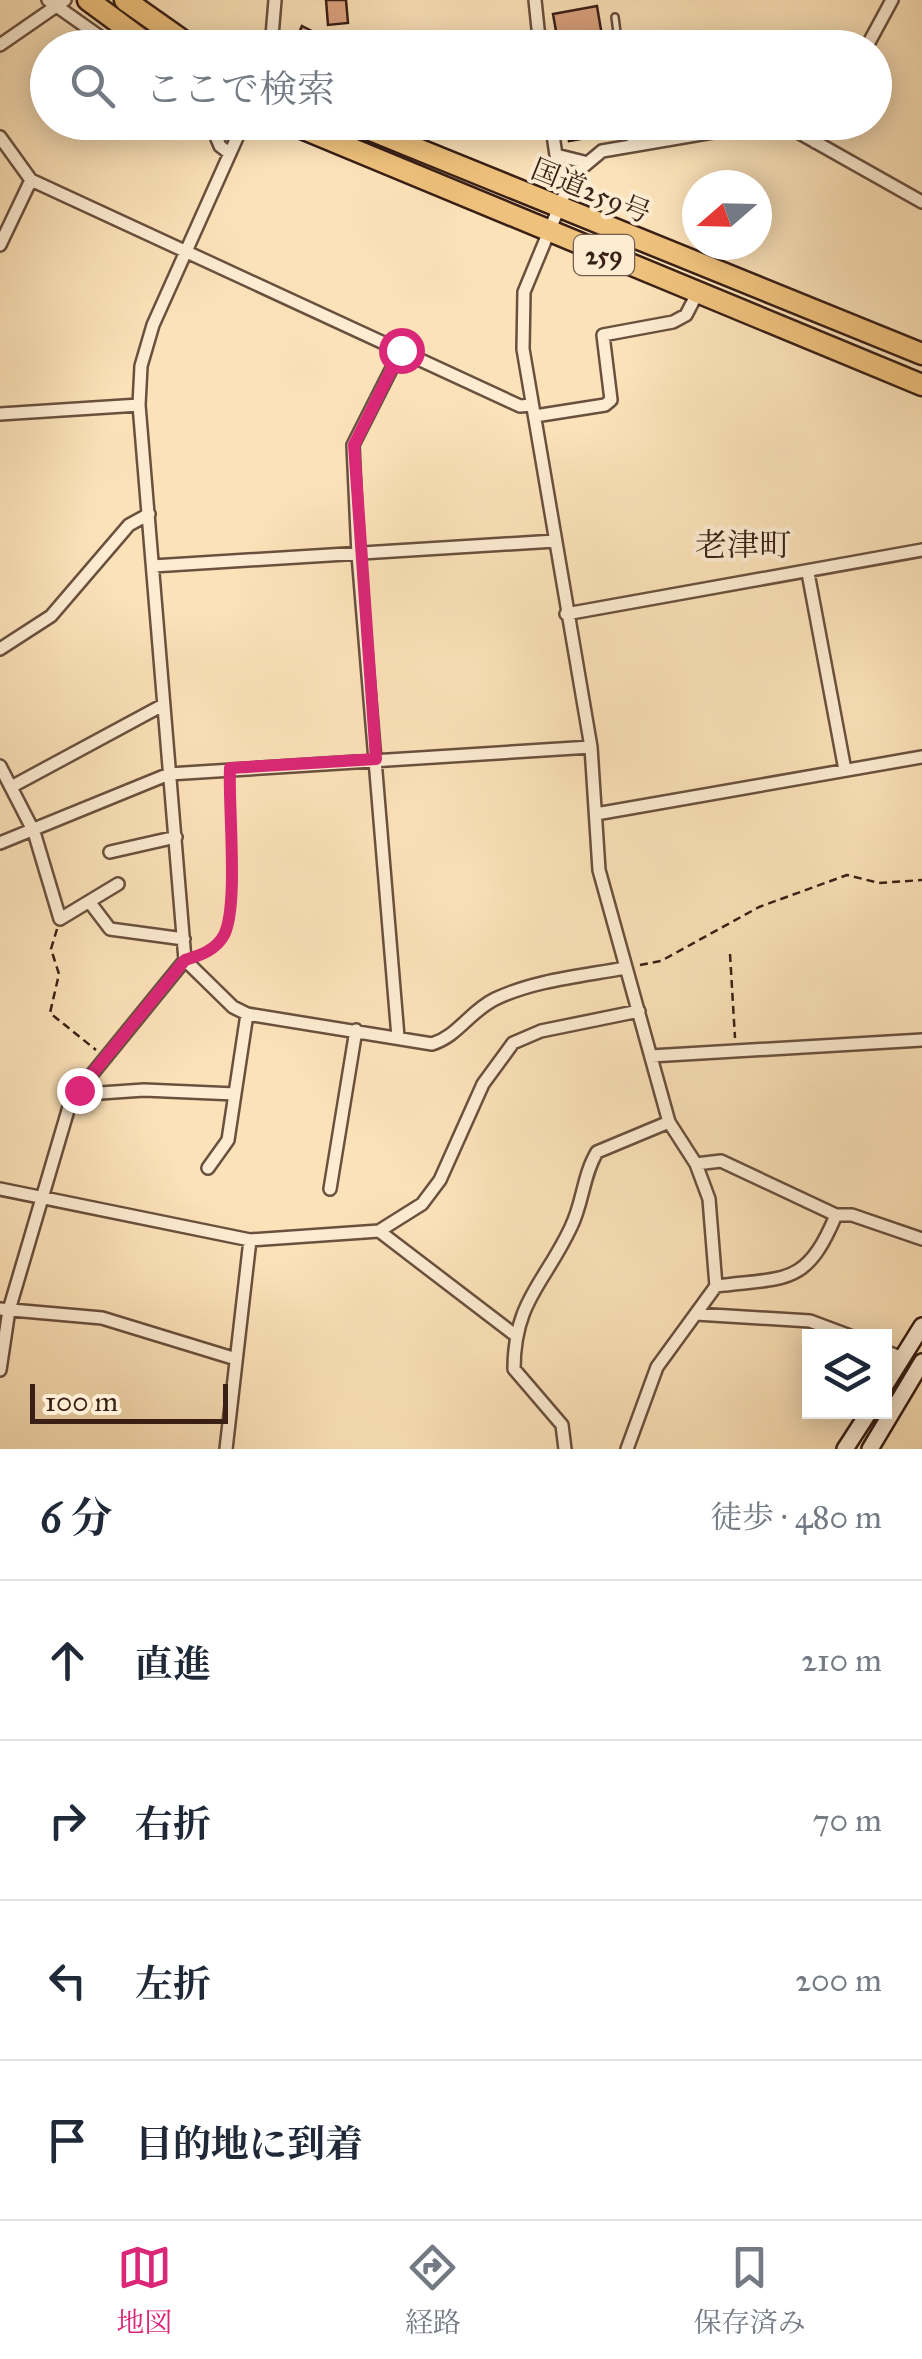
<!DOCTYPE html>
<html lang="ja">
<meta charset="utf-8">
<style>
body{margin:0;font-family:"IM FELL Great Primer","Noto Serif JP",serif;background:#f6f6f7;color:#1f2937}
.controls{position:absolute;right:30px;bottom:30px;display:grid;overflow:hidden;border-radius:0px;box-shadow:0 5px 25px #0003}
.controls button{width:90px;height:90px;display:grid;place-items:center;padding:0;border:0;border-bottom:2px solid #e0e1e3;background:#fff;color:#1f2937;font:50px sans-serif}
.compass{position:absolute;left:682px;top:170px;width:90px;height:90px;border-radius:50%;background:#fff;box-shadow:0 5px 25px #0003;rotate:250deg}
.scale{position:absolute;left:30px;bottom:25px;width:198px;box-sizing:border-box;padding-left:10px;border:5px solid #391f15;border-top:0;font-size:28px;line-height:35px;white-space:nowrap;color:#391f15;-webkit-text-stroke:8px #fdecd2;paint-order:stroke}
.stop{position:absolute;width:30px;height:30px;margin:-22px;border:8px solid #db2777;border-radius:50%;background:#fff}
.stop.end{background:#db2777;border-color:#fff;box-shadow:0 2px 10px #0008}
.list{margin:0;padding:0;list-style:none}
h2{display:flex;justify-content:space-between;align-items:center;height:130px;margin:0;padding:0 40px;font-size:42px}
h2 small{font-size:32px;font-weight:400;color:#747a83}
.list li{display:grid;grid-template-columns:65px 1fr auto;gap:30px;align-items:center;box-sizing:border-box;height:160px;padding:0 40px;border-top:2px solid #e0e1e3}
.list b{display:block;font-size:38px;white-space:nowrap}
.list em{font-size:32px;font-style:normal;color:#747a83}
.icon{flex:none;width:55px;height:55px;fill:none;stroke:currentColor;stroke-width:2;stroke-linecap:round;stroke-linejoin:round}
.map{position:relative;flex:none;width:922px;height:1449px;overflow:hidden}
.search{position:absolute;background:#fff;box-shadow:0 5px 25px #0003;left:30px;right:30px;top:30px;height:110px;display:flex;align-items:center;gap:25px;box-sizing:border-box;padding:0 35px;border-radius:55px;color:#747a83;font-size:38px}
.sheet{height:770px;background:#fff}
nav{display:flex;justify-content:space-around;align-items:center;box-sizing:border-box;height:140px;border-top:2px solid #e0e1e3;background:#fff;font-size:28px;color:#747a83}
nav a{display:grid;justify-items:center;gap:5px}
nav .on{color:#db2777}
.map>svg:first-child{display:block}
</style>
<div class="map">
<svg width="922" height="1449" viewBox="0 0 922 1449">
<rect width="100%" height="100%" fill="#fce2b9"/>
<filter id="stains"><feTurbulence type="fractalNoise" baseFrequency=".002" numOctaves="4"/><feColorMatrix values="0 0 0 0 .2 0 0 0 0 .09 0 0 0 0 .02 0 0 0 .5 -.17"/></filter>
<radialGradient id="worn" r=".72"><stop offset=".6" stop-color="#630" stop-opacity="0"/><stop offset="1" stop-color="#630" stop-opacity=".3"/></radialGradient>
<path fill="#dca27f" stroke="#391f15" stroke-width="2.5" d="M 326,0 L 346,0 L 348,23 L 328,25 Z
M 597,6 L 604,48 L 559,48 L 553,14 Z
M 302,26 L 346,48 L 292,48 Z
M 460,33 L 462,48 L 439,48 L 438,35 Z
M 446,122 L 489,122 L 490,131 L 447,135 Z
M 566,122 L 620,122 L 621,132 L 569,141 Z"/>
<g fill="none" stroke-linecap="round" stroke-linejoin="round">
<g stroke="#6a503e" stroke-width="10">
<path id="lane" d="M 615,17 L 619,48
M 628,122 L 631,145
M 188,959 C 201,954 213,951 222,939 C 239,916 228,807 230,772"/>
</g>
<g stroke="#6a503e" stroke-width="16">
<path id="street" d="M 48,0 L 116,48
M 535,0 L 540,48
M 0,45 L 65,0
M 271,48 L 275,0
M 866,48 L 892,0
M 210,122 L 220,146 L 229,153
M 551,122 L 556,155 L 584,162
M 780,122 L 922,202
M 0,137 L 31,180 L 520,406 L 532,405
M 815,142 L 825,122
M 0,245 L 31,180
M 0,414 L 139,405
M 535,416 L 605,405 L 611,400 L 603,335 L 673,322 L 686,315 L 698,292
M 153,566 L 555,541
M 808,573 L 845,770
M 566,614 L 922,550
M 0,649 L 51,616 L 129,525 L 149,514
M 0,766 L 34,832 L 60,919 L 118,884
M 11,787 L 163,705
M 596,814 L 922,757
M 0,843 L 169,774 L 591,747
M 110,852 L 176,837
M 91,904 L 110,929 L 184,939
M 185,960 L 233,1007 L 247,1014 L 432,1044 C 458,1036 469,1012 495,999 C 535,980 582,976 625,968
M 398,1037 L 358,555 L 353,445 L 401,350
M 651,1056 L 922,1040
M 79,1090 L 86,1094 L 144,1090 L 235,1094
M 696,1164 L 721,1161 L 836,1215 L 852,1215 L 922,1239
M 208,1168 L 228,1140 L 247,1014
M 0,1189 L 250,1240 L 379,1231 L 422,1204 L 440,1180 L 483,1084 L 513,1043 L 541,1031 L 639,1011
M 330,1189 L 356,1030
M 379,1231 L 515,1335
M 716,1286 C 786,1277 806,1287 836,1215
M 0,1309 L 102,1318 L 236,1359
M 696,1314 L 810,1321 L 850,1336
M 884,1351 L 903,1358
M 0,1370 L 9,1310 L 71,1100 L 185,960 L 139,405 L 141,366 L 153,325 L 244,122
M 226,1449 L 250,1240
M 565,1449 L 562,1425 L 514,1369 C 514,1301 545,1283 571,1227 C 583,1203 583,1175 597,1152 L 669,1122
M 627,1449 L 657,1367 L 716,1286 L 709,1199 L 696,1164 L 669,1122 L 599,870 L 591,747 L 523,349 L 524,292 L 572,176 L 602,151 L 772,122"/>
</g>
<g stroke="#391f15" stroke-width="20">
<path id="secondary" d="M 884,1387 L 922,1326
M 845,1449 L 869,1412
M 870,1449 L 922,1362"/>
</g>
<g stroke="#391f15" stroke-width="25">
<path id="highway" d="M 88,0 L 153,48
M 125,0 L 193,48
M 287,122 L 922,385
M 351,122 L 922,354"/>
</g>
<path stroke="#391f15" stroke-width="2.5" stroke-dasharray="8 5" stroke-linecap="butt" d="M 57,929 L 51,949 L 59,974 L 50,1013 L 96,1050
M 730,954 L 735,1038
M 640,965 L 661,961 L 759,907 L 847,875 L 879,883 L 922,880"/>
<use href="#lane" stroke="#fdecd2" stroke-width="5"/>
<use href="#street" stroke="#fdecd2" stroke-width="11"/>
<use href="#secondary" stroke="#fdecd2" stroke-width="15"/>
<use href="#highway" stroke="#eec17c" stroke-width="20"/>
</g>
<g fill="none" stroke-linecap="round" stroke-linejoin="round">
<path stroke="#db2777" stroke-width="12" d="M 79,1090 L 185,960 C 201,955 216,950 224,935 C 239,906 228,806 230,768 L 376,759 L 354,445 L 401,350"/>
</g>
<g text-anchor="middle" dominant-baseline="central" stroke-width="8" stroke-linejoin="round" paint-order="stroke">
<rect fill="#fdecd2" stroke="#745c4e" stroke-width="2.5" x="574" y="235" width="60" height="40" rx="8"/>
<g font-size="25" font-weight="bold" fill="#391f15">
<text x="604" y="255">259</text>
</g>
<g font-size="28" fill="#391f15" stroke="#fdecd2">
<text transform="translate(591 191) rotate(22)">国道259号</text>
</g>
<g font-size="32" fill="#391f15" stroke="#fdecd2">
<text x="743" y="545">老津町</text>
</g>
</g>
<rect width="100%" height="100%" filter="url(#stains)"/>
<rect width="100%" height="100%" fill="url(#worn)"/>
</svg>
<div class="controls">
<button><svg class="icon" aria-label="layers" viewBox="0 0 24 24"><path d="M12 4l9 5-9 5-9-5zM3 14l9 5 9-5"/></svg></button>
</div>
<svg class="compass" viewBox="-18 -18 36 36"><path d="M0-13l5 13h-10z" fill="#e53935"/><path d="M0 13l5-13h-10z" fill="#747a83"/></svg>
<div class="scale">100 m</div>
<div class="stop" style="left:401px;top:350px"></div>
<div class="stop end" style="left:79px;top:1090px"></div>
<div class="search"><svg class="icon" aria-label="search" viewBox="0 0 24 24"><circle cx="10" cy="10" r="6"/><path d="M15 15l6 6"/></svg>ここで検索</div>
</div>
<section class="sheet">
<h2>6 分<small>徒歩 · 480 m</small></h2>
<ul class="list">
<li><svg class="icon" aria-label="ahead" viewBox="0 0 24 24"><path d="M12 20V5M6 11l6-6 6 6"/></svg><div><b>直進</b></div><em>210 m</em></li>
<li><svg class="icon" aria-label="right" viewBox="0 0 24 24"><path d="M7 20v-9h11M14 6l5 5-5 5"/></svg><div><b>右折</b></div><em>70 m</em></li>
<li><svg class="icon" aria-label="left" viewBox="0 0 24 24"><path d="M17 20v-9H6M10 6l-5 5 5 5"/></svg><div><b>左折</b></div><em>200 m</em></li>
<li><svg class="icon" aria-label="arrive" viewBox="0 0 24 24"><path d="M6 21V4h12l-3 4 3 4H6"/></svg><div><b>目的地に到着</b></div></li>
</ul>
</section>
<nav>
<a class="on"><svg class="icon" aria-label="map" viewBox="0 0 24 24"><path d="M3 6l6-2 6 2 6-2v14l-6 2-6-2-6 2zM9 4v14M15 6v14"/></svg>地図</a>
<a><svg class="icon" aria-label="directions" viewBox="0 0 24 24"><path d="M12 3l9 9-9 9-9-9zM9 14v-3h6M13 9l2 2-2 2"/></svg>経路</a>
<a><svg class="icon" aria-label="saved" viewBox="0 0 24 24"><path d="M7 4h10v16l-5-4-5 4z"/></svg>保存済み</a>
</nav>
